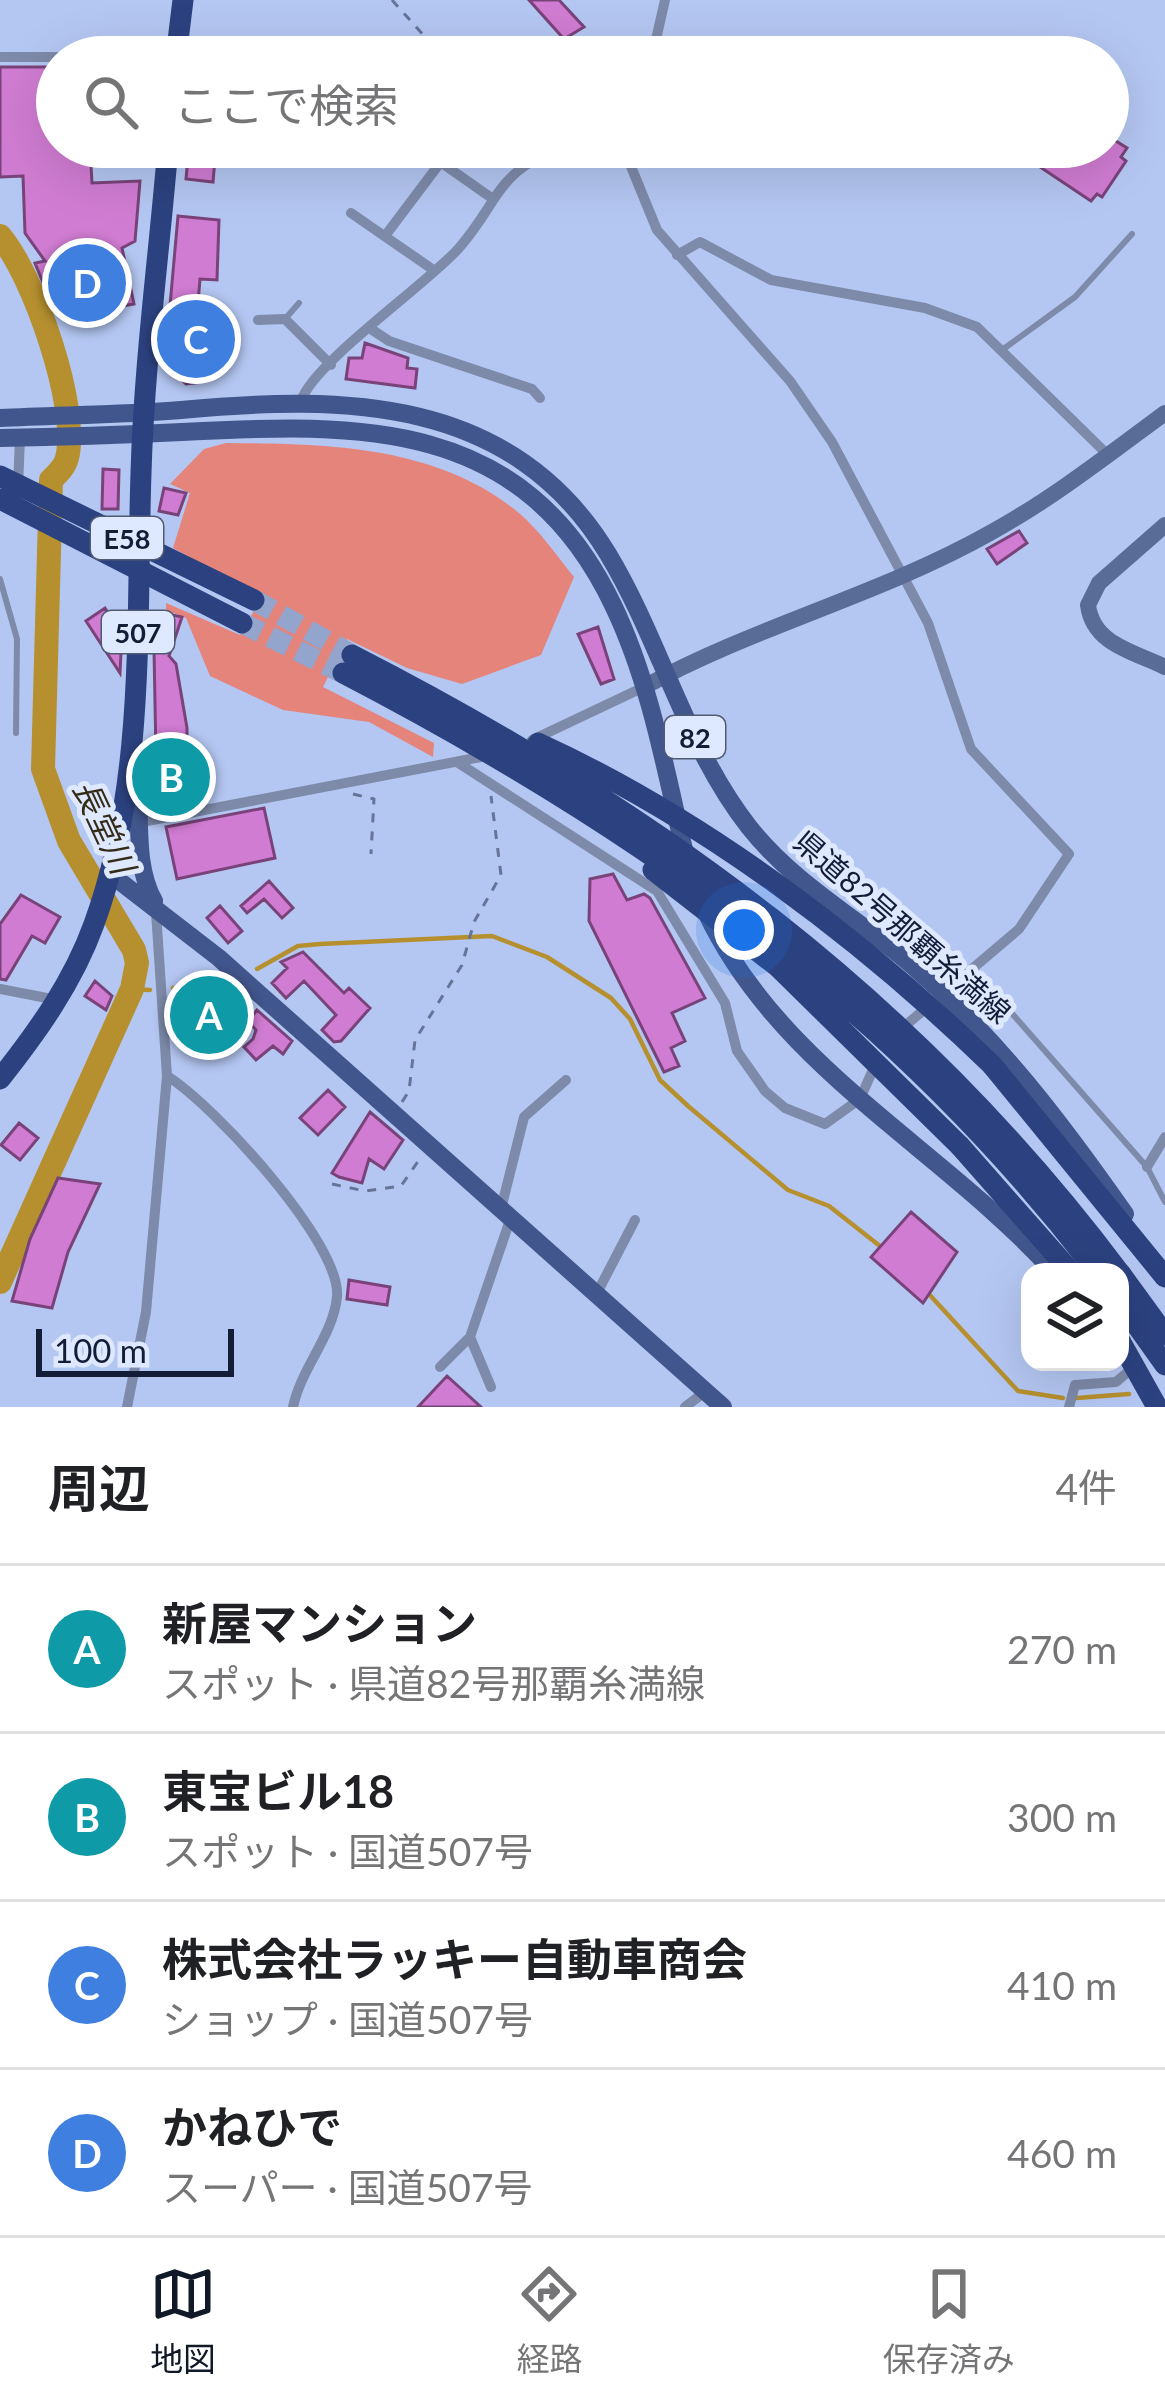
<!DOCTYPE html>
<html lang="ja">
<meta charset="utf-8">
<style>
body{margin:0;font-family:Lato,"Noto Sans JP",sans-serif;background:#f2f2f2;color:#202124}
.controls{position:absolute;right:36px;bottom:36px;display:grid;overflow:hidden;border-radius:24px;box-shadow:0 12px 48px #0002}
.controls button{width:108px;height:108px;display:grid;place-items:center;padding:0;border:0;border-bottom:3px solid #e0e0e0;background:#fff;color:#202124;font:60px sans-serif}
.scale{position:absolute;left:36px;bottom:30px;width:198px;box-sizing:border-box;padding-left:12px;border:6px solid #131d38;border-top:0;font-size:33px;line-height:42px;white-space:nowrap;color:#131d38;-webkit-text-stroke:9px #dee8fe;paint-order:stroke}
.you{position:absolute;left:744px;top:930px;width:42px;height:42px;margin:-30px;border:9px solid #fff;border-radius:50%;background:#1a73e8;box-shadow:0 0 0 18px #1a73e833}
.badge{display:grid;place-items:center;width:78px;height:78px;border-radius:50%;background:#111827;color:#fff;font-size:39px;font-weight:700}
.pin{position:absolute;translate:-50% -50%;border:6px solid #fff;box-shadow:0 3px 12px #0006}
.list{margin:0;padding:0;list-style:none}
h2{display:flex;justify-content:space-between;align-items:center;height:156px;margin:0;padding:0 48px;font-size:51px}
h2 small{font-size:39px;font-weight:400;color:#757577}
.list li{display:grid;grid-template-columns:78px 1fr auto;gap:36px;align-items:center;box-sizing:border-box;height:168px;padding:0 48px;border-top:3px solid #e0e0e0}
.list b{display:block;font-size:45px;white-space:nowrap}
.list p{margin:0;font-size:39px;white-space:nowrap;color:#757577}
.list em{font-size:39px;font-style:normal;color:#757577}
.icon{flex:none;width:66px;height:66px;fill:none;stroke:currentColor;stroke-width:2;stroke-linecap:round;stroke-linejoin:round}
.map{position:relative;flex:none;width:1165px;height:1407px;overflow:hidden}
.search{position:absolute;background:#fff;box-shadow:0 12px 48px #0002;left:36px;right:36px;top:36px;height:132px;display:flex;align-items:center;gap:30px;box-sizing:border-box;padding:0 42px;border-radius:66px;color:#757577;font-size:45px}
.sheet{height:828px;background:#fff}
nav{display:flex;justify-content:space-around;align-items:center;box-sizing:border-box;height:168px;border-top:3px solid #e0e0e0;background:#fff;font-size:33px;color:#757577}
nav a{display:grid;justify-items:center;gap:6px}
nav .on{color:#111827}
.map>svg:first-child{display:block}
</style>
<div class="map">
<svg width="1165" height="1407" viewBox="0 0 1165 1407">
<rect width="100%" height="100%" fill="#b4c7f2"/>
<path fill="#e4847b" d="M 226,443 C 327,444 437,445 519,513 C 540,531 557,556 574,577 L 541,655 L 462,684 L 407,668 L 347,639 L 323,687 L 434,743 L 433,757 L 369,722 L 283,710 L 210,676 L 186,618 L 166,610 L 166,603 L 240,635 L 262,597 L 173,548 L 190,493 L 170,484 L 204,449 Z"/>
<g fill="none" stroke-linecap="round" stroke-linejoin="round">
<path stroke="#b6902f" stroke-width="4.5" d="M 257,969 L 298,946 L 320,944 L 492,936 L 547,957 L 611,998 L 630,1019 L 660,1080 L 688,1106 L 788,1190 L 829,1206 L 885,1250
M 173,988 L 221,982
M 132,989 L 150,990
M 927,1292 L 1018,1391 L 1063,1398
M 1077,1398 L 1129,1394"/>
<path stroke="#b6902f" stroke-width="24" d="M 0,236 C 33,274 80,408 67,458 C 65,467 57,474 51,480 L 43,769 L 69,841 L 134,950 L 137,963 L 132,989 L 0,1282"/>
</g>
<path fill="#d07cd2" stroke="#79437a" stroke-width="3" d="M 529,0 L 559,0 L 584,27 L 564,39 Z
M 132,39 L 156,48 L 155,57 L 125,57 Z
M 0,67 L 57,67 L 57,147 L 90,147 L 92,183 L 140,181 L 135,241 L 122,248 L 134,304 L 68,315 L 64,305 L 53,307 L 35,263 L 45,261 L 25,233 L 23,176 L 0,177 Z
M 1108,136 L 1127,148 L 1121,157 L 1126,161 L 1102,197 L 1097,194 L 1091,201 L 1034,163 L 1040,155 L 1028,147 L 1108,147 Z
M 189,147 L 216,147 L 213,182 L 186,179 Z
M 178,216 L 219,220 L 217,280 L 200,279 L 194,350 L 220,352 L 220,371 L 194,372 L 195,383 L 186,384 L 176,374 L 175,340 L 167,339 Z
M 365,343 L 408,358 L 407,368 L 417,369 L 415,388 L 346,379 L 349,358 L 362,358 Z
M 103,469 L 119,470 L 118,509 L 102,509 Z
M 164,488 L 186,493 L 178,515 L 159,511 Z
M 1019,531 L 1027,543 L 997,564 L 987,549 Z
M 105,608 L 122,633 L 120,673 L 86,621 Z
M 168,614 L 182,617 L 169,656 L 176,664 L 187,728 L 187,803 L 157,809 L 154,650 Z
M 598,627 L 614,679 L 601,684 L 578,634 Z
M 264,808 L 275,858 L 177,879 L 166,827 Z
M 613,874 L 627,900 L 644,894 L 650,898 L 705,998 L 672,1013 L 685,1041 L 671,1048 L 679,1066 L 664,1072 L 589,921 L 590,879 Z
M 269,881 L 293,908 L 282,918 L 264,899 L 247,913 L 241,906 Z
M 21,895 L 60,917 L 45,943 L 32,936 L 6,980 L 0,979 L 0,924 Z
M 220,906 L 242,931 L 228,943 L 207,918 Z
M 303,952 L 344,993 L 349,988 L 370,1008 L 341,1041 L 334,1042 L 322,1030 L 336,1015 L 304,981 L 286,998 L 272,983 L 287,968 L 281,962 Z
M 95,981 L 112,996 L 106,1010 L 85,996 Z
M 238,997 L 249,1016 L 178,1030 L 176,1008 Z
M 257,1010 L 292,1041 L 283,1054 L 273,1046 L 256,1060 L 244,1047 L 253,1039 L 256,1030 L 248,1021 Z
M 328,1090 L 345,1107 L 318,1135 L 300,1118 Z
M 370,1112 L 403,1140 L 384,1169 L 369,1159 L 362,1183 L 339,1177 L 332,1173 Z
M 19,1123 L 38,1138 L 20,1160 L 1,1145 Z
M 58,1178 L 100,1184 L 68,1252 L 52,1308 L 12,1301 L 30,1239 Z
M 911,1212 L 957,1252 L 923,1303 L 871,1257 Z
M 349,1280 L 390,1287 L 387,1305 L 347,1299 Z
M 447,1376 L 481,1407 L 418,1407 Z"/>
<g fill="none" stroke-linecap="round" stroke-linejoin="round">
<path stroke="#94a5cd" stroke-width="21" stroke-dasharray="21 10" stroke-linecap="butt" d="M 254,600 L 352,655
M 242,623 L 343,673"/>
<path stroke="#657497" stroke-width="3" stroke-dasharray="9 9" stroke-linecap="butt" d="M 392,0 L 443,57
M 353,794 L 374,799 L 371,854
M 402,1102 L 409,1091 L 415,1040 L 462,965 L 474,922 L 501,875 L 491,796
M 332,1184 L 365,1191 L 401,1186 L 419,1160"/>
<path stroke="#7d8aa9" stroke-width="6" d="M 285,319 L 299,303
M 1002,350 L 1075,297 L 1132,234
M 0,579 L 17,639 L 16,733
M 972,968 L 1147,1167 L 1165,1202"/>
<path stroke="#7d8aa9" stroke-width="10" d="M 0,57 L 57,57
M 652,57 L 665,0
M 419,147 L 493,199
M 623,147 L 657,230 L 790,381 L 832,442 L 928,623 L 971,749 L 1069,854 L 1019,929 L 899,1031
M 351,213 L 435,271
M 385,236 L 440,163
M 677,255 L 700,242 L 771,280 L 925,308 L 977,327 L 1108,455
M 258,320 L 285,319 L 331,365
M 371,329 L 389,341 L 532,389 L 540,398
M 301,401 C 313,363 426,285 459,248 C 502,198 493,175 561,147
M 18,487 L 20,438
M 532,740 L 644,687
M 457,762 L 657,891 L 725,1003 L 737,1051 L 765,1091 L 785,1108 L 825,1124 L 860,1099 L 875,1065
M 142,822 L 486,756
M 0,989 L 57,1000
M 167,1076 C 213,1104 342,1244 337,1297 C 333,1336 301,1368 293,1407
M 1147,1167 L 1165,1137
M 501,1209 L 524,1117 L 566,1080
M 597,1293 L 635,1220
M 440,1367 L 470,1337
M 491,1387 L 470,1337 L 511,1217
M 127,1407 L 146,1312 L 167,1076 L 156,912
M 685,1407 L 706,1391
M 1069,1407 L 1075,1385 L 1116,1382 L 1129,1371"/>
<path stroke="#596c98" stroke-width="16" d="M 1165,525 L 1099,583 L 1088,605 C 1093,645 1135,652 1165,667
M 644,687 C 755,626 880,595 990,533 C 1052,499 1108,455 1165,413"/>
<path stroke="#41568c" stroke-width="18" d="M 0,418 C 60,415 121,415 181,410 C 343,395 512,395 608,554 C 661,642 685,745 749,827 C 795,885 859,919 914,967 C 998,1039 1062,1124 1125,1214
M 0,438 C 61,437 121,435 182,432 C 359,423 523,417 613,605 C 651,684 666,773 686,858
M 133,752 C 145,800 130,858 154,901
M 109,873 L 219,958 L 723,1407
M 706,912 C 779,1068 941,1147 1054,1272"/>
<path stroke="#2c4280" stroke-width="21" d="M 176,57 L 183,0
M 992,1065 L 1165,1277
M 0,1079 C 38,1031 73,982 94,924 C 146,782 136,622 141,473 C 144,365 159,255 168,147
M 960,1146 L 1071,1272
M 1120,1273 L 1165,1335
M 1120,1302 L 1165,1365
M 1120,1341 L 1157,1407"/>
<path stroke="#2c4280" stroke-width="21" d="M 0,476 L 254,600
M 0,499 L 242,623
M 352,655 C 655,810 914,998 1119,1272
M 343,673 C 637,826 894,1006 1097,1272
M 538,743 C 704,819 862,939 992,1065
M 653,870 L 778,967 L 960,1146"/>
</g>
<g text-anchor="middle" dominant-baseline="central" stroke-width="10" stroke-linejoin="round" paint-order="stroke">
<g fill="#dee8fe" stroke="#505a73" stroke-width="3">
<rect x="91" y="517" width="72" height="42" rx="9"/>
<rect x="102" y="611" width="72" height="42" rx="9"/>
<rect x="665" y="716" width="60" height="42" rx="9"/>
</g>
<g font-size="27" font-weight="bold" fill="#131d38">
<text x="127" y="538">E58</text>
<text x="138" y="632">507</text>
<text x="695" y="737">82</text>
</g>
<g font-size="30" fill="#131d38" stroke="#dee8fe">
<text transform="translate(903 926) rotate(41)">県道82号那覇糸満線</text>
</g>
<g font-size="33" font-style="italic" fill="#352c17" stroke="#dee8fe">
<text transform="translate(105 826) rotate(65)">長堂川</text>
</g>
</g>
</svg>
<div class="controls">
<button><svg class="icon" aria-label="layers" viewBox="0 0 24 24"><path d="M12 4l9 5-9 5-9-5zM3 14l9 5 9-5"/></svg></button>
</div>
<div class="scale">100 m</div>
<div class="you"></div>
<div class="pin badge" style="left:209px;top:1015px;background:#0f9aa8">A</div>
<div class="pin badge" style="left:171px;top:777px;background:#0f9aa8">B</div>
<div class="pin badge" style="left:196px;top:339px;background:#3f7fe0">C</div>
<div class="pin badge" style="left:87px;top:283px;background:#3f7fe0">D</div>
<div class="search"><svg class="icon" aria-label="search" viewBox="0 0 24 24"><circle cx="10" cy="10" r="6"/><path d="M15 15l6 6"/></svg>ここで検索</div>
</div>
<section class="sheet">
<h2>周辺<small>4件</small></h2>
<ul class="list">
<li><span class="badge" style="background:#0f9aa8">A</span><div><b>新屋マンション</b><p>スポット · 県道82号那覇糸満線</p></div><em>270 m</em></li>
<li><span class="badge" style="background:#0f9aa8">B</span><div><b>東宝ビル18</b><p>スポット · 国道507号</p></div><em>300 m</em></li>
<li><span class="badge" style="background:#3f7fe0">C</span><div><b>株式会社ラッキー自動車商会</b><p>ショップ · 国道507号</p></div><em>410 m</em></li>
<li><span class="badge" style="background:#3f7fe0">D</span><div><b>かねひで</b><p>スーパー · 国道507号</p></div><em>460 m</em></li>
</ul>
</section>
<nav>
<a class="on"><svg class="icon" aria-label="map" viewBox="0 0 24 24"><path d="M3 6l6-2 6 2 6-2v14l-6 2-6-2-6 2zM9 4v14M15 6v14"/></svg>地図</a>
<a><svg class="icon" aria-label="directions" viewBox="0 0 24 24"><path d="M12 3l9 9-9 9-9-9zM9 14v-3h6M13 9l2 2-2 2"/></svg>経路</a>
<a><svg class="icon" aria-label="saved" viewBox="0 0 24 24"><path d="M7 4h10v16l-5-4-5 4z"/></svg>保存済み</a>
</nav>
